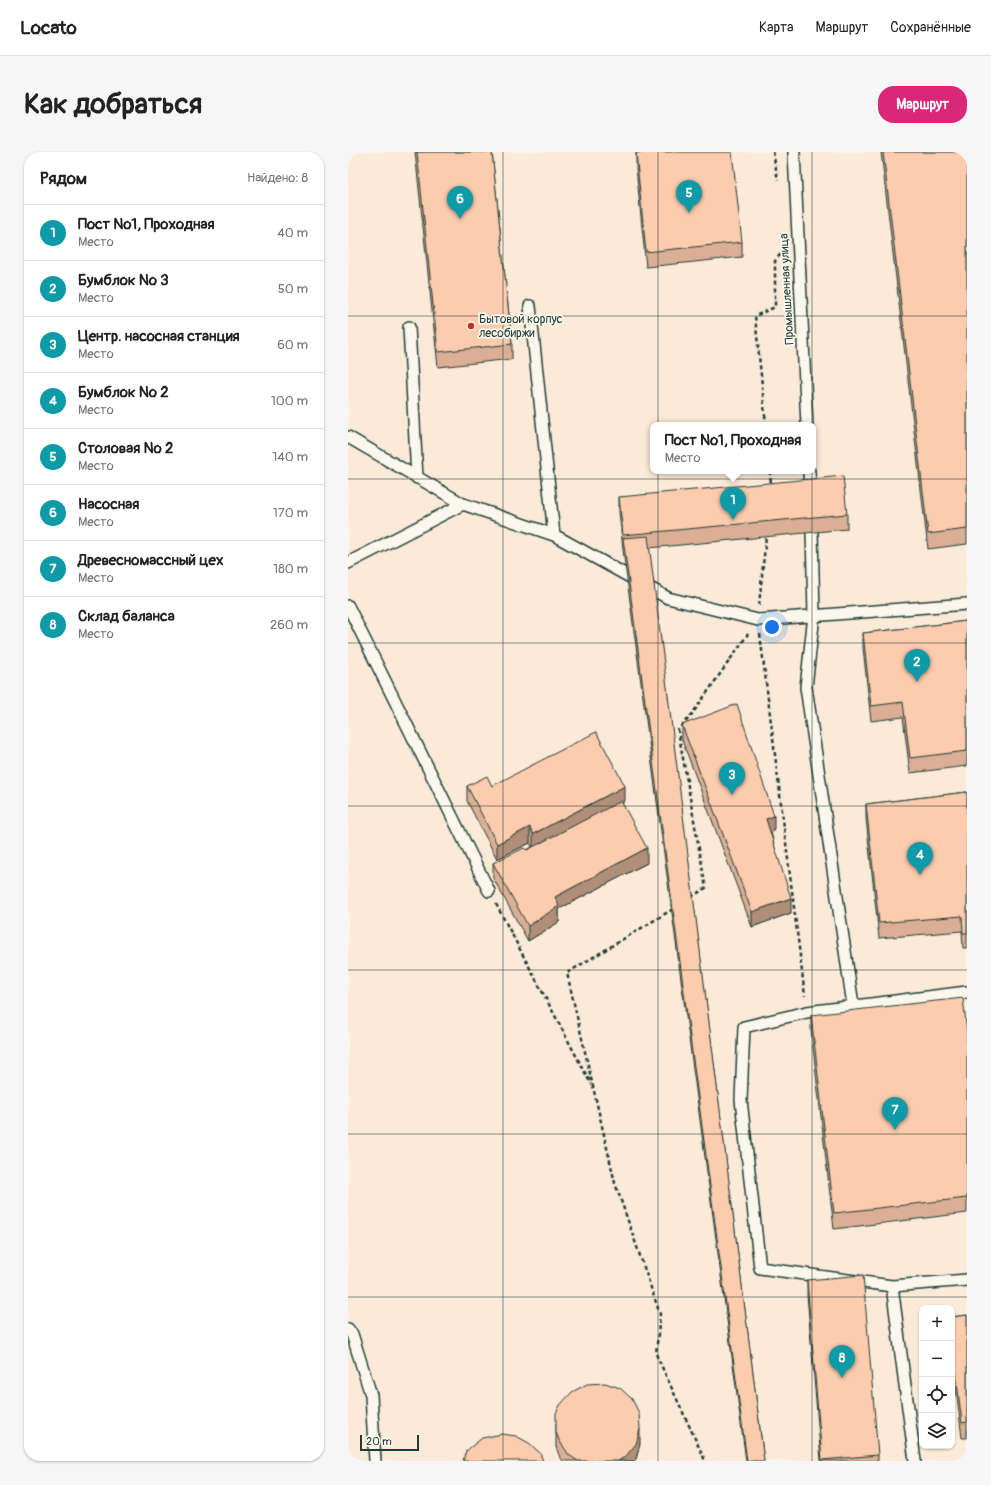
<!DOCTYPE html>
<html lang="ru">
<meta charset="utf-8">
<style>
body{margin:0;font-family:Pangolin,sans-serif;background:#f6f6f6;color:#222}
.controls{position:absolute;right:12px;bottom:12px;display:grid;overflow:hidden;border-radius:8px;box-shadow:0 1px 3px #0004}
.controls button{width:36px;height:36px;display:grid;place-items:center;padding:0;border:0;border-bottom:1px solid #e0e0e0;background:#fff;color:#222;font:20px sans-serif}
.scale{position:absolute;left:12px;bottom:10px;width:59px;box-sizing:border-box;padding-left:4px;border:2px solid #1f3d34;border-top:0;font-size:11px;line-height:14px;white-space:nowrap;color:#1f3d34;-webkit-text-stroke:3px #fbf7ec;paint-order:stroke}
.you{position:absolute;left:424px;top:475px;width:14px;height:14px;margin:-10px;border:3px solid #fff;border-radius:50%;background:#1a73e8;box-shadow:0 0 0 6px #1a73e833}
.badge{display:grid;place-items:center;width:26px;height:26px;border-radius:50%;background:#db2777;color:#fff;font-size:13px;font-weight:700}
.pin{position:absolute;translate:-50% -33px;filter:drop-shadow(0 1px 2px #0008)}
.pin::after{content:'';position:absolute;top:21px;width:14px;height:12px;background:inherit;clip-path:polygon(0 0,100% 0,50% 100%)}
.popup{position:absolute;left:302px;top:270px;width:166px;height:52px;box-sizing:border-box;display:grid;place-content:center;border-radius:8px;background:#fff;filter:drop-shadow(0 1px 3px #0005);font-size:13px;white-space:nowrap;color:#767676}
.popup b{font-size:15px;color:#222}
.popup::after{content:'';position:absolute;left:50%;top:100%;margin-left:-8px;border:8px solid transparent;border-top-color:#fff}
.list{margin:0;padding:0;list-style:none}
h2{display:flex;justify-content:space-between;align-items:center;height:52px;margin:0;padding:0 16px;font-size:17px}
h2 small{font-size:13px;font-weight:400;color:#767676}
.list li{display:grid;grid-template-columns:26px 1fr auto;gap:12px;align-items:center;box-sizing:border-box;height:56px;padding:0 16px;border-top:1px solid #e0e0e0}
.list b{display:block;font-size:15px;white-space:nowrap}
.list p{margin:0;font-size:13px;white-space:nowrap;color:#767676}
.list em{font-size:13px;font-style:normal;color:#767676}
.icon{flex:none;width:22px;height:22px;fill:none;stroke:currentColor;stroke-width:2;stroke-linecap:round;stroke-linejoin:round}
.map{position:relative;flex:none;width:619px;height:1309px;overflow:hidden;border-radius:16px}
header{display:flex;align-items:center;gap:24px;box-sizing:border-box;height:56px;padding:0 20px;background:#fff;border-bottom:1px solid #e0e0e0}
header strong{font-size:19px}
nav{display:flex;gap:22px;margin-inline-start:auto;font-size:14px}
.intro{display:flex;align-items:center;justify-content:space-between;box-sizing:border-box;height:96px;padding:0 24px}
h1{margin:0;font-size:28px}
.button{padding:10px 18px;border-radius:16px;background:#db2777;color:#fff;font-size:14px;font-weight:700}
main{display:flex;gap:24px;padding:0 24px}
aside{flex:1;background:#fff;border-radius:16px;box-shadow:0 1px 3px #0004}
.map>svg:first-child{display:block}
</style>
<header>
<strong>Locato</strong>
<nav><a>Карта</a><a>Маршрут</a><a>Сохранённые</a></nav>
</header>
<div class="intro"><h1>Как добраться</h1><a class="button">Маршрут</a></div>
<main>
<aside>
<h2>Рядом<small>Найдено: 8</small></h2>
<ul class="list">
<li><span class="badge" style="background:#0f9aa8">1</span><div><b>Пост №1, Проходная</b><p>Место</p></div><em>40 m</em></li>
<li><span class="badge" style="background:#0f9aa8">2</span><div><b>Бумблок № 3</b><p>Место</p></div><em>50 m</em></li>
<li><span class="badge" style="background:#0f9aa8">3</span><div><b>Центр. насосная станция</b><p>Место</p></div><em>60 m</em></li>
<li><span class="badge" style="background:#0f9aa8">4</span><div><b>Бумблок № 2</b><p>Место</p></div><em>100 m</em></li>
<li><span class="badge" style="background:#0f9aa8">5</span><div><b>Столовая № 2</b><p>Место</p></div><em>140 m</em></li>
<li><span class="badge" style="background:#0f9aa8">6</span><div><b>Насосная</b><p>Место</p></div><em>170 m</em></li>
<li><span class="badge" style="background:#0f9aa8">7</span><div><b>Древесномассный цех</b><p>Место</p></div><em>180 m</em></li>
<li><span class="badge" style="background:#0f9aa8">8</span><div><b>Склад баланса</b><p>Место</p></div><em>260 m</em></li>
</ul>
</aside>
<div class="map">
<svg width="619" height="1309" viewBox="0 0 619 1309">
<rect width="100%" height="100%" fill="#fbf7ec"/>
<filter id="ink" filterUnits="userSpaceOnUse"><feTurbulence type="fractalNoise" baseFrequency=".025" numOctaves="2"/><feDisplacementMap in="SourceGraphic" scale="8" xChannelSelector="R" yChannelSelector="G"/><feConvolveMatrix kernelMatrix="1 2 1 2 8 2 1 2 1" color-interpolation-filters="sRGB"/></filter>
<g filter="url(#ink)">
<path fill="#fcead9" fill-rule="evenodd" d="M 0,0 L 619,0 L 619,1309 L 0,1309 ZM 305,273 L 465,273 L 465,319 L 305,319 ZM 574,1156 L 604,1156 L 604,1294 L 574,1294 Z"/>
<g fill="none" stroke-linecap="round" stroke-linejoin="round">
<g stroke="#1f3d34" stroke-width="14">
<path id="service" d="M 446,0 L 459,273
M 182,154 L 206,383
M 61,175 L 69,326
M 0,285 L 115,352 L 206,383 L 320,446 L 410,468 L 619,452
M 461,319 L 462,340
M 464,380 L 466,463 L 458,535 L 505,853
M 0,411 L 115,352
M 0,454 L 141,739
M 544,1134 L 619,1128
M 0,1177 L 4,1182 L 23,1243 L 27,1309
M 567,1309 L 544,1134 L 412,1116 L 393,948 L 396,875 L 459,860 L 619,840"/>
</g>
<path stroke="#1f3d34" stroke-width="2.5" stroke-dasharray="4 3" stroke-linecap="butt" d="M 425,0 L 430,28
M 418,273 L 407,164 L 427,155 L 427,109 L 435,99
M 422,319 L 423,333
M 411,453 L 418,384
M 412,482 L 457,844
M 343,745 L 358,736 L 330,578 L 342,565 L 400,482
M 148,752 L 243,932
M 325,757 L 219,821 L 267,1031 L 312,1162 L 308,1202 L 356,1306 L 355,1309"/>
<use href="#service" stroke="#fbf7ec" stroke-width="11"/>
</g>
<path fill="#daaf95" stroke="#1f3d34" d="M 67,0 L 144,0 L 164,192 L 164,207 L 90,215 Z
M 533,0 L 619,0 L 619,392 L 580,397 Z
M 288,1 L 394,90 L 394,105 L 298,115 L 288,16 Z
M 271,345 L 499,362 L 499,377 L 301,396 L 416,1309 L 398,1309 L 275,398 L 271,360 Z
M 619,469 L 619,614 L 562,621 L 555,565 L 523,569 L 515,496 L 515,481 Z
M 334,573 L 426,679 L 423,680 L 443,761 L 404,775 L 334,588 Z
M 119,634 L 144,634 L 277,649 L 274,651 L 299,711 L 211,757 L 211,770 L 180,789 L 145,726 L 145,711 L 179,698 L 184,695 L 182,691 L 149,707 L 119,649 Z
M 619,640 L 619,796 L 615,796 L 614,779 L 531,786 L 518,667 L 518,652 Z
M 463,863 L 619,880 L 619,1061 L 486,1077 L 463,879 Z
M 459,1128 L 530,1303 L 530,1309 L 473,1309 L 459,1143 Z
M 619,1163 L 619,1286 L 614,1286 L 604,1203 L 604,1165 Z
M 208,1271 L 292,1292 L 288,1307 L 286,1309 L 215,1309 L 211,1303 L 208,1295 Z"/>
<path fill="#b18e79" stroke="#1f3d34" d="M 277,634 L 277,649 L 185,697 L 185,682 Z
M 426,664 L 426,679 L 418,682 L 418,667 Z
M 182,675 L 182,691 L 149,707 L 149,692 Z
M 299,696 L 299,711 L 211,757 L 211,770 L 180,789 L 180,774 L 207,745 Z
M 443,746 L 443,761 L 404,775 L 404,760 Z
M 292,1277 L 292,1292 L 288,1307 L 286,1309 L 270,1309 Z"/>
<path fill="#fdcbad" stroke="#1f3d34" d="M 69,0 L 144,0 L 164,192 L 90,200 Z
M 294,0 L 384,0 L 394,90 L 298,100 L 288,1 Z
M 535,0 L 619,0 L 619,377 L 580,382 Z
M 495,324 L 499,362 L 275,383 L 271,345 Z
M 300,384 L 416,1309 L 399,1309 L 275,386 Z
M 619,469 L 619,599 L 562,606 L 555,550 L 523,554 L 515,481 Z
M 389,552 L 426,664 L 418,667 L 443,746 L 404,760 L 334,573 Z
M 248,580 L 277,634 L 185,682 L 182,675 L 149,692 L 119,634 L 139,624 L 144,634 Z
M 619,640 L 619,781 L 615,781 L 614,764 L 531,771 L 518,652 Z
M 273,649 L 299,696 L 207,745 L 211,754 L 180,774 L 145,711 L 176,696 L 179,698 Z
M 615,846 L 619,880 L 619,1046 L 486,1061 L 463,863 Z
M 515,1123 L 530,1303 L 474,1308 L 459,1128 Z
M 619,1163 L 619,1270 L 614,1271 L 604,1188 L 604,1165 Z
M 257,1231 L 272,1236 L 284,1247 L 291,1261 L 292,1277 L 288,1292 L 278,1304 L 270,1309 L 230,1309 L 221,1303 L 211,1288 L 208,1280 L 208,1261 L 212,1253 L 224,1240 L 239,1232 Z
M 154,1282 L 168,1284 L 181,1291 L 192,1301 L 195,1309 L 115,1309 L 118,1299 L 134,1286 Z"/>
</g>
<path fill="none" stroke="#1f3d34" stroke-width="1" stroke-opacity="0.55" d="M 155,0 L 155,1309M 310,0 L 310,1309M 464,0 L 464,1309M 0,164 L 619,164M 0,327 L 619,327M 0,491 L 619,491M 0,654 L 619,654M 0,818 L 619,818M 0,982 L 619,982M 0,1145 L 619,1145"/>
<circle fill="#c8321e" stroke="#fbf7ec" stroke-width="1.5" cx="123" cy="174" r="4"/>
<g text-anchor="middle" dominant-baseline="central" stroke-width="3.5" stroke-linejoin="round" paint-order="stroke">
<g font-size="12" fill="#1f3d34" stroke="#fbf7ec">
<text transform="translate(439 137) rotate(-93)">Промышленная улица</text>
</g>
<g font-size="12" fill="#1f3d34" stroke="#fbf7ec" text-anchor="start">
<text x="131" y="167">Бытовой корпус<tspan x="131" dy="14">лесобиржи</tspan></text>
</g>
</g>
</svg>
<div class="controls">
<button>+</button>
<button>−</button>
<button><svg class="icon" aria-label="locate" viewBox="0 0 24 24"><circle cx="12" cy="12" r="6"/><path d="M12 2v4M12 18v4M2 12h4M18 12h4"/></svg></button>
<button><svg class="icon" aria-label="layers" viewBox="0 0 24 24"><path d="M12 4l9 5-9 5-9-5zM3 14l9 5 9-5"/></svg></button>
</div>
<div class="scale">20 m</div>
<div class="you"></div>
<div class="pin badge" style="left:385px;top:368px;background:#0f9aa8">1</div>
<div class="popup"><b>Пост №1, Проходная</b>Место</div>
<div class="pin badge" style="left:569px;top:530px;background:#0f9aa8">2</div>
<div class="pin badge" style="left:384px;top:643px;background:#0f9aa8">3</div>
<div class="pin badge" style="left:572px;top:723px;background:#0f9aa8">4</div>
<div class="pin badge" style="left:341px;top:61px;background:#0f9aa8">5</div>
<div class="pin badge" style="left:112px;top:67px;background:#0f9aa8">6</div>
<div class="pin badge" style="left:547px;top:978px;background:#0f9aa8">7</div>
<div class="pin badge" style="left:494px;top:1226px;background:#0f9aa8">8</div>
</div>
</main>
